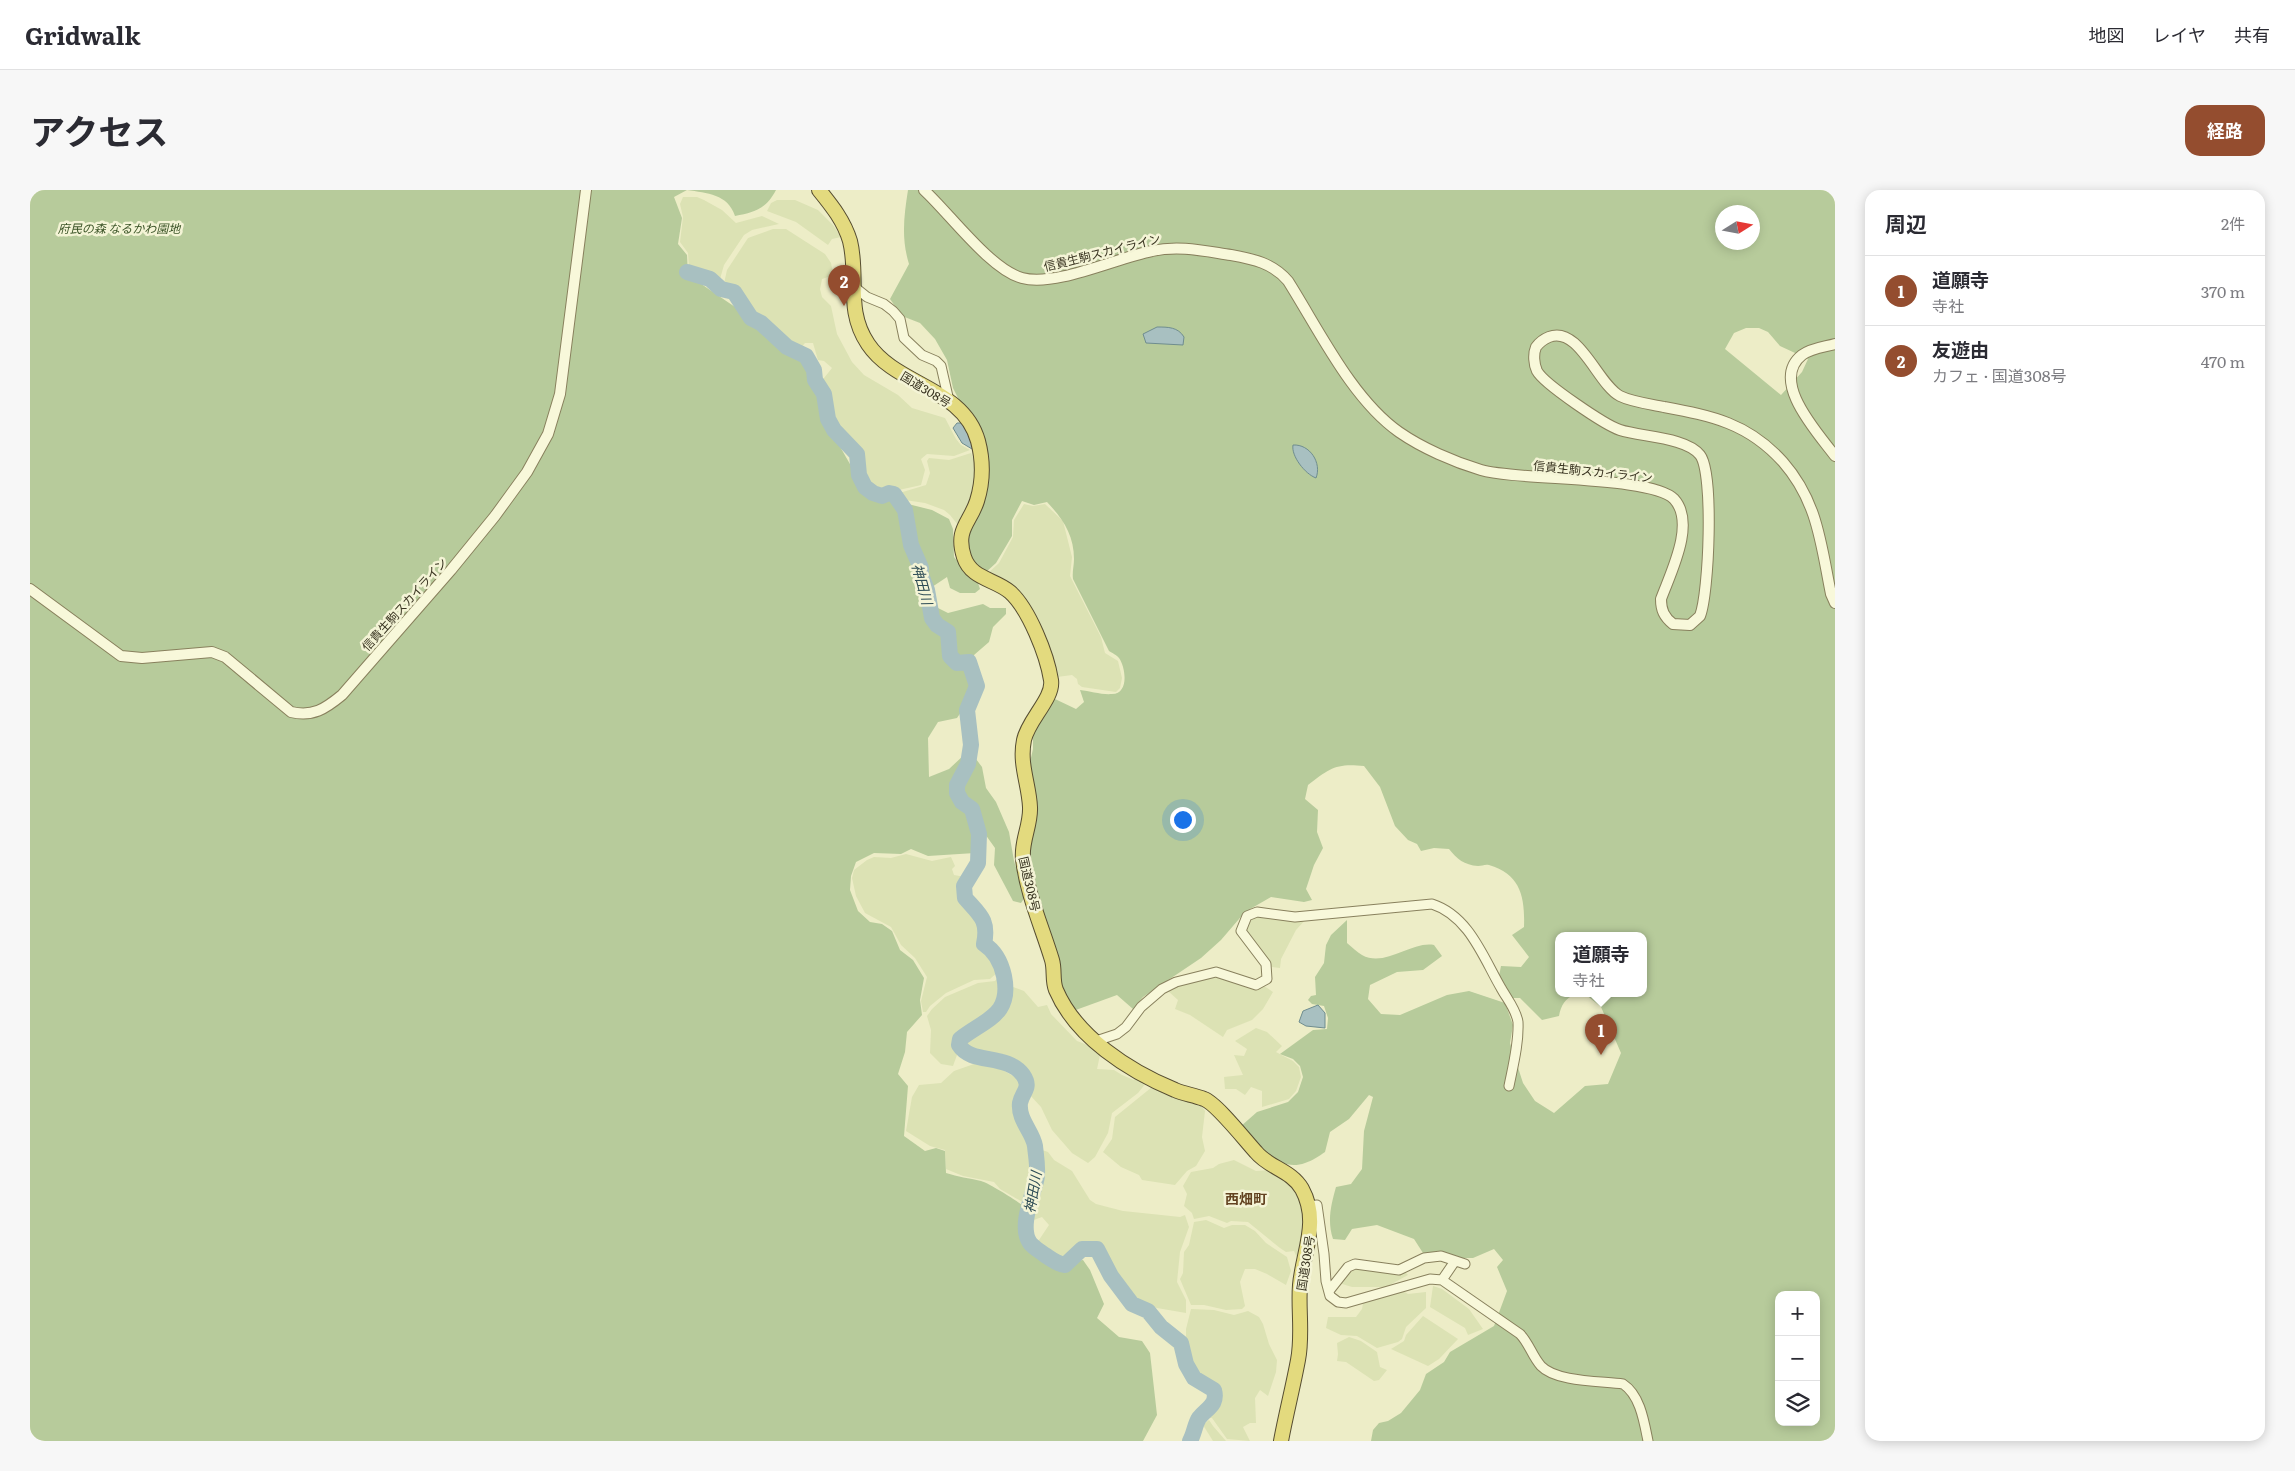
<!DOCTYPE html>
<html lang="ja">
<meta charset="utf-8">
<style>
body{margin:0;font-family:Literata,"Noto Sans JP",serif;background:#f7f7f7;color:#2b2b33}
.controls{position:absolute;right:15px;bottom:15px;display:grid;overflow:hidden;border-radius:10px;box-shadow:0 2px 12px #0003}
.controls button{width:45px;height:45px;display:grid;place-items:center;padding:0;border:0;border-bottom:1px solid #e1e1e2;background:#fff;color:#2b2b33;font:25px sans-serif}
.compass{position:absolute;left:1685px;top:15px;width:45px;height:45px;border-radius:50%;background:#fff;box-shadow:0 2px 12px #0003;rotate:79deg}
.you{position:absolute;left:1152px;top:629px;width:18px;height:18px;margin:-12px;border:4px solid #fff;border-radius:50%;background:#1a73e8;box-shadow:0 0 0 8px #1a73e833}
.badge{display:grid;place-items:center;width:32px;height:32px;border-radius:50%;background:#944d2f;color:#fff;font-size:16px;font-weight:700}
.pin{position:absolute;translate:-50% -41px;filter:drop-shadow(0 1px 2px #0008)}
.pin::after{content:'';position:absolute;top:26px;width:18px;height:15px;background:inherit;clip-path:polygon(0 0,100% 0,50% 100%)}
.popup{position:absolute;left:1525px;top:742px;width:92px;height:65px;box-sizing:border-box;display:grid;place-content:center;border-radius:10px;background:#fff;filter:drop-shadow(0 1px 4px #0005);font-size:16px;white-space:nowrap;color:#7c7c81}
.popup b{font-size:19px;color:#2b2b33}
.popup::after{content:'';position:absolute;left:50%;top:100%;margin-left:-10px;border:10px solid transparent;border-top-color:#fff}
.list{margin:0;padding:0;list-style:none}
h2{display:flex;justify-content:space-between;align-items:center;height:65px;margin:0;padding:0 20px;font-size:21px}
h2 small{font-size:16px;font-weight:400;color:#7c7c81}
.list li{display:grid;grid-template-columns:32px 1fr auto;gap:15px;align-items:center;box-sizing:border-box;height:70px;padding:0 20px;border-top:1px solid #e1e1e2}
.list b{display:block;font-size:19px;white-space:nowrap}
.list p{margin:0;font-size:16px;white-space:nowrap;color:#7c7c81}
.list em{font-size:16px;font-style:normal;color:#7c7c81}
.icon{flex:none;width:28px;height:28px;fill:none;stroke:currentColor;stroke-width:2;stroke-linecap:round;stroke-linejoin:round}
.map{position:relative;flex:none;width:1805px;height:1251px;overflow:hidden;border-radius:15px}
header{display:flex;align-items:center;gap:30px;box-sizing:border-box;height:70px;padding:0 25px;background:#fff;border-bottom:1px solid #e1e1e2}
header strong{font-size:24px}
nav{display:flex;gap:28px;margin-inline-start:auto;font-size:18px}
.intro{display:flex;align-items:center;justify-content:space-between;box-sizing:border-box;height:120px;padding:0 30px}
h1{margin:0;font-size:35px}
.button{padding:12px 22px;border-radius:15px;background:#944d2f;color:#fff;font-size:18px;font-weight:700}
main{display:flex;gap:30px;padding:0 30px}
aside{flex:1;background:#fff;border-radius:15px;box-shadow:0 2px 12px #0003}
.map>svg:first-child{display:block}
</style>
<header>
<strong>Gridwalk</strong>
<nav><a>地図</a><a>レイヤ</a><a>共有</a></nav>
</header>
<div class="intro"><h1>アクセス</h1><a class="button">経路</a></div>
<main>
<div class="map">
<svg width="1805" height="1251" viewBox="0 0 1805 1251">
<rect width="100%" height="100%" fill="#ededc7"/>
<path fill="#dce2b4" d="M 653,7 L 667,7 L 674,10 L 692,20 L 706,33 L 732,26 L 749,34 L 722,40 L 714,45 L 694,75 L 688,96 L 682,88 L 661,81 L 659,78 L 658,63 L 650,52 L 653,27 L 650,14 Z
M 747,10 L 765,10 L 788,20 L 803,35 L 811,47 L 802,49 L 798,55 L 766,32 L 737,21 L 741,13 Z
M 743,39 L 756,39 L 795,64 L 801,73 L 803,83 L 801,86 L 792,89 L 790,99 L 792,107 L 801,116 L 807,144 L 822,172 L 834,185 L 868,205 L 882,218 L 915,228 L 926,249 L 931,255 L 940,260 L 924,266 L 897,264 L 891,269 L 895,280 L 891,295 L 887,296 L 850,304 L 836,295 L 830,282 L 828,262 L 813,249 L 806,239 L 795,199 L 790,193 L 802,178 L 794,171 L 788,170 L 783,153 L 775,153 L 770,159 L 761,156 L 719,122 L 714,110 L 706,100 L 693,98 L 697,80 L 718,48 Z
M 941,263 L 948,277 L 941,313 L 928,335 L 920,325 L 914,320 L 895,313 L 868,309 L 866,304 L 896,295 L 900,283 L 897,271 L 899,268 L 919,270 Z
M 994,314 L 1003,316 L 1015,314 L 1033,331 L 1042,367 L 1040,386 L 1071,447 L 1075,463 L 1088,471 L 1092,488 L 1090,498 L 1086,502 L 1052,497 L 1048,494 L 1047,489 L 1042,485 L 1027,487 L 991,406 L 983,395 L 957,384 L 969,373 L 983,347 L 984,330 Z
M 876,664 L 902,671 L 921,667 L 925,676 L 922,679 L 924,685 L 935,687 L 929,696 L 932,710 L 951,733 L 951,753 L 953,760 L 958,763 L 968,782 L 960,789 L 944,790 L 916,803 L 900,816 L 896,822 L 893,822 L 891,811 L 897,787 L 885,768 L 871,755 L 861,737 L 835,723 L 826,706 L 822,688 L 824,680 L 837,670 L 844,667 L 861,668 Z
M 1224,726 L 1276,729 L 1266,740 L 1251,769 L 1250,778 L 1242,777 L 1217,743 L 1217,733 Z
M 971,784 L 975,796 L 971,815 L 940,840 L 928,846 L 927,865 L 923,876 L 911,874 L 900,863 L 901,840 L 897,826 L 902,819 L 915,807 L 948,793 L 965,791 Z
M 1181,786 L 1225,799 L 1234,796 L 1243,802 L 1233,819 L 1222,830 L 1197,840 L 1193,847 L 1160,825 L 1145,819 L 1148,810 L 1138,801 L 1150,795 Z
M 983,797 L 994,801 L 1008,817 L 1017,815 L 1021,824 L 1047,851 L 1071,860 L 1067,879 L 1084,880 L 1092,885 L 1104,890 L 1107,887 L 1116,893 L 1108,903 L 1082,923 L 1078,943 L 1065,967 L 1058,973 L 1042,963 L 1022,940 L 1011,917 L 999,904 L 996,886 L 986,875 L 967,867 L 943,864 L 934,860 L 932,855 L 933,850 L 947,842 L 981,813 Z
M 1226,838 L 1237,842 L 1252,856 L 1246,862 L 1263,871 L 1269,877 L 1271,887 L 1266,901 L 1259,909 L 1232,917 L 1232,901 L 1221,897 L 1215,905 L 1206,899 L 1195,899 L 1194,887 L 1213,885 L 1204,865 L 1214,866 L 1217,859 L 1205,851 Z
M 944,874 L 962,874 L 990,890 L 993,902 L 988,918 L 994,936 L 1001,949 L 1004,968 L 1004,989 L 996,1014 L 970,999 L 964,992 L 933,986 L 916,979 L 915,960 L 900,956 L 876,941 L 882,907 L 889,895 L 911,893 L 924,881 Z
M 1122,897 L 1171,915 L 1175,921 L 1172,947 L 1175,961 L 1166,976 L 1157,981 L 1145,995 L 1112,990 L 1109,985 L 1091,977 L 1073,962 L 1082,949 L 1085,927 Z
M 1009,959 L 1018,962 L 1024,970 L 1042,981 L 1060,1010 L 1066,1014 L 1093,1021 L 1150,1027 L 1155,1025 L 1159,1037 L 1150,1062 L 1147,1092 L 1156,1110 L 1156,1123 L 1127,1118 L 1103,1110 L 1087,1088 L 1070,1059 L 1061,1055 L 1049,1058 L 1035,1072 L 1027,1070 L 1012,1060 L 1007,1053 L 1019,1035 L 1012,1027 L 1001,1031 L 1003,1006 L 1012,979 Z
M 1204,970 L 1226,981 L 1244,980 L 1266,1000 L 1275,1023 L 1272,1069 L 1267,1068 L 1264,1061 L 1256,1062 L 1250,1058 L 1218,1032 L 1201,1031 L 1197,1033 L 1179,1026 L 1164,1029 L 1162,1023 L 1154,1016 L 1157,1004 L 1153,996 L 1161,982 L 1183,978 L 1189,974 Z
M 1176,1030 L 1194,1038 L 1202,1035 L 1215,1035 L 1225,1041 L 1236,1053 L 1257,1067 L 1261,1081 L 1256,1095 L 1237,1084 L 1225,1079 L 1215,1079 L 1210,1092 L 1215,1116 L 1212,1119 L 1196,1120 L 1174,1115 L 1161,1115 L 1150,1089 L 1153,1083 L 1154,1062 L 1159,1055 L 1164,1032 Z
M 1323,1078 L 1376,1083 L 1378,1085 L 1356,1097 L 1322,1097 L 1309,1093 Z
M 1403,1096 L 1412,1099 L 1439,1119 L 1453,1139 L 1438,1145 L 1435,1138 L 1400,1117 Z
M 1373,1101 L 1378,1104 L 1396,1102 L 1396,1118 L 1376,1137 L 1372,1149 L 1368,1152 L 1347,1158 L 1327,1146 L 1311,1145 L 1296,1138 L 1298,1127 L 1326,1127 L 1332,1119 L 1333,1113 Z
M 1161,1119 L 1184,1120 L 1204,1125 L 1218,1121 L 1229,1127 L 1233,1134 L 1239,1154 L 1247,1170 L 1246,1182 L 1238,1206 L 1230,1200 L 1225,1208 L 1226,1233 L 1220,1233 L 1213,1237 L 1220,1251 L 1197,1249 L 1182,1228 L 1176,1227 L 1184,1218 L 1188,1207 L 1187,1200 L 1171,1190 L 1162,1180 L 1156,1168 L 1156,1139 Z
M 1393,1126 L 1428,1149 L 1409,1169 L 1398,1176 L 1361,1159 L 1374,1151 L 1376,1145 Z
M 1319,1147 L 1331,1151 L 1347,1162 L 1350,1177 L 1357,1180 L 1349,1190 L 1344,1191 L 1316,1172 L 1307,1171 L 1308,1164 L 1307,1153 Z
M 1179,1230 L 1183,1236 L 1196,1251 L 1183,1251 L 1173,1235 Z"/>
<path fill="#b7cb9b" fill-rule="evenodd" d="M 0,0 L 657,0 L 644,7 L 652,28 L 648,54 L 657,65 L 658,85 L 730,134 L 754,157 L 775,168 L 781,181 L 782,191 L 795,213 L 797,234 L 836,302 L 850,308 L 858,307 L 866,311 L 902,320 L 919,329 L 923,339 L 924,367 L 941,387 L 947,390 L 950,399 L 945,403 L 930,403 L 920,398 L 917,387 L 902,397 L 894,390 L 888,389 L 896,412 L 918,423 L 953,414 L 960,418 L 976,418 L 976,424 L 963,437 L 959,452 L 944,465 L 939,510 L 927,528 L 908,532 L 898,548 L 899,587 L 919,579 L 934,565 L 946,569 L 952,577 L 956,598 L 966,612 L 979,642 L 984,671 L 995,707 L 991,713 L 983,711 L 964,675 L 965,658 L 955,644 L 944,651 L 945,663 L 898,666 L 881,659 L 871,664 L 844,663 L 826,672 L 821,686 L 820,700 L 828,721 L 840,732 L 852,734 L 862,741 L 870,760 L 883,770 L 894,788 L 890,810 L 892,825 L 877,842 L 875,862 L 868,884 L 878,896 L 874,946 L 895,961 L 906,958 L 915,961 L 916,983 C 928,987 939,988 951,991 C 959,993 989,1012 996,1018 C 994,1025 990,1033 990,1041 C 989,1056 1024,1078 1037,1077 L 1045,1071 L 1053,1070 L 1060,1080 L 1074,1114 L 1067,1128 L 1089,1147 L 1112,1151 L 1120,1163 L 1127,1225 L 1113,1251 L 0,1251 Z
M 657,0 L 746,0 C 736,19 725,22 705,26 C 698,4 677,3 657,0 Z
M 878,0 L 1805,0 L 1805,1251 L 1341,1251 L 1343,1240 L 1349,1233 L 1358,1231 L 1371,1223 L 1390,1200 L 1396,1184 L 1414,1172 L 1420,1162 L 1464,1136 L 1477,1101 L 1467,1077 L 1473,1070 L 1464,1059 L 1443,1068 L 1429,1068 L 1415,1062 L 1393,1063 L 1384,1049 L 1347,1035 L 1322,1039 L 1315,1050 L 1303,1049 C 1297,1031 1301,1015 1306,997 L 1321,994 L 1332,979 L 1334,941 L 1343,907 L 1339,905 L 1319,929 L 1300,942 L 1295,962 C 1289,966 1282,971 1275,973 C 1248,983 1226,954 1210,937 L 1227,922 L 1258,912 L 1268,902 L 1273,887 L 1270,876 L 1263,869 L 1250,864 L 1283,840 L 1297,839 L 1298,828 L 1294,816 L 1282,814 L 1278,810 L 1281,806 L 1286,805 L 1285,787 L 1294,773 L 1296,755 L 1301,745 L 1317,730 L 1317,753 C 1322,757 1327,762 1332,765 C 1355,778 1381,751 1404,755 L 1412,766 L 1393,780 L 1367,782 L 1340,795 L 1338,809 L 1351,824 L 1370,825 L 1417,805 L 1439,801 L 1475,813 L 1483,835 L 1480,853 L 1493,893 L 1505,911 L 1524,923 L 1555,896 L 1578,894 L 1591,863 L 1571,817 L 1555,804 L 1614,804 L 1614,746 L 1528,746 L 1528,804 L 1545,804 C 1535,809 1531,815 1529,826 L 1512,830 L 1490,808 L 1481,808 L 1469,786 L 1471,776 L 1491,777 L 1499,767 L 1482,745 L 1494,737 C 1495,708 1491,684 1459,675 C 1455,674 1452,676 1448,676 C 1434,675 1427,669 1419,659 L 1404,658 L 1391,661 L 1387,654 L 1378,650 L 1365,636 L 1350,597 L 1334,576 C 1306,573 1300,578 1278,595 L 1275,609 L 1288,620 L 1287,642 L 1293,658 L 1284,675 L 1276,699 L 1282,710 L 1274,712 L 1241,707 L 1215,722 L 1191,750 L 1171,768 L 1113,807 L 1103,819 L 1087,805 L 1043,821 L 1028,791 L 1031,779 L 1014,729 L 999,671 L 999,657 L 1008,617 L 998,581 L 1003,559 L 1003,538 L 1025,509 L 1046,519 L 1054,512 L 1050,500 C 1060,501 1072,505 1082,504 C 1099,504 1096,478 1089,468 C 1087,465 1082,463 1079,461 L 1043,389 C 1042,382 1044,376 1044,369 C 1044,345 1033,329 1017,312 L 1004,315 L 992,311 L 982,330 L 982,346 L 966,373 L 955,383 L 942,373 L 937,356 L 956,268 L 956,251 L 950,237 L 932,216 L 923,198 L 917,170 L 905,149 L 890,133 L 872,126 L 860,109 L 879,74 C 871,48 874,26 878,0 ZM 1692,22 L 1722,22 L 1722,52 L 1692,52 ZM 1716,138 L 1729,138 L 1738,142 L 1750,156 L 1778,169 L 1772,182 L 1751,205 L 1695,159 L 1704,143 ZM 1749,1105 L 1786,1105 L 1786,1232 L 1749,1232 Z"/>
<path fill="#a8c0c1" stroke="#6f8d8f" d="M 1127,137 C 1138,137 1148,137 1154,147 L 1153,155 L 1116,153 L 1113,144 Z
M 927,233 L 932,233 L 946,258 L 942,259 L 932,253 L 923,238 Z
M 1263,255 C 1280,254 1292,273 1286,288 C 1275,284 1261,266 1263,255 Z
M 1288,815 L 1295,823 L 1295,838 L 1276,836 L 1269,832 L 1273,821 Z"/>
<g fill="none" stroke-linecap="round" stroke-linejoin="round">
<path stroke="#a8c0c1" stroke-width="16" d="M 657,82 L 680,89 L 691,99 L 704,102 L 721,128 L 731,133 L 757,157 L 776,166 L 784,180 L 785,190 L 794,204 L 798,229 L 804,240 L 827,264 L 829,285 L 835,297 L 843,303 L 852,306 L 859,303 L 864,304 L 875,320 L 881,355 L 891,378 L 891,385 L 897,400 L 902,428 L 907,435 L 918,442 L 920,466 L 927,473 L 939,472 L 947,496 L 937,520 L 941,555 L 938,574 L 927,595 L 927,603 L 932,612 L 942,619 L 949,644 L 948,673 L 934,696 L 935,708 C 950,725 959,730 954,754 C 965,761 971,772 974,786 C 982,825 956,829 930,849 L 929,855 C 941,875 977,863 993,885 C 1002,898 992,902 990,913 C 988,930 1003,942 1005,956 C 1006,967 1009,981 1006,991 C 1002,1007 989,1038 1000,1053 C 1004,1058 1010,1061 1015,1065 C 1021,1069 1027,1074 1035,1075 L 1052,1059 L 1067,1059 L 1081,1086 L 1102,1114 L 1118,1121 L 1131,1137 L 1151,1153 L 1156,1174 L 1164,1188 L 1184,1200 C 1188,1215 1177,1218 1169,1228 C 1165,1234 1164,1244 1160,1251"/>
<g stroke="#88805d" stroke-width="11">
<path id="minor" d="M 822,95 L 837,107 L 854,114 L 863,121 L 870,129 L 874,148 L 892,165 L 906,171 L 911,176 L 919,211
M 1066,851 L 1087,844 L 1096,837 L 1111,817 L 1132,799 L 1146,792 L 1186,782 L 1226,795 L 1237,789 L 1236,774 L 1211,741 L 1217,726 L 1227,722 L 1265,727 L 1402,714 C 1439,726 1453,767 1471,798 C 1477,809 1486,819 1488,832 C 1489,853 1483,876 1479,896
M 1279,1016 L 1287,1015 L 1294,1064 L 1296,1091 L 1300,1106 L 1308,1112 L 1316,1113 L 1400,1089 L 1412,1090 L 1490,1144 C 1499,1153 1502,1166 1511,1176 C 1526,1192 1571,1191 1593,1194 C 1610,1205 1614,1231 1618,1251
M 1412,1090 L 1425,1071
M 1299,1101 L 1318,1077 L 1325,1074 L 1369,1080 L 1394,1068 L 1411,1066 L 1435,1074"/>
</g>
<g stroke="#88805d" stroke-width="12">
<path id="tertiary" d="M 894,0 C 920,24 960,79 992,88 C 1026,97 1086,68 1122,61 C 1149,55 1174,61 1201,65 C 1223,69 1243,73 1258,91 C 1289,140 1322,209 1369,242 C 1392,258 1424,272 1451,280 C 1489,291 1622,286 1644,309 C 1666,333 1641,382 1631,409 C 1631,420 1634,427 1643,434 L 1660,435 L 1670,426 C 1679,403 1684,283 1670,265 C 1656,247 1611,247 1590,240 C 1575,235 1514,194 1507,181 C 1504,175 1503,164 1506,157 C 1509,153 1514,149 1519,147 C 1549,135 1568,195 1590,206 C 1602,212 1620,214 1634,217 C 1682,226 1718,233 1753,272 C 1788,312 1791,355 1801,404 L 1805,413
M 1805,154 C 1794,157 1781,158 1772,165 C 1739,191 1788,243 1805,266
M 0,399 L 91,466 L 112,468 L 182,462 L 195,467 L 261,522 C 283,527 295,519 312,505 L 421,380 L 465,326 L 497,282 L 518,244 L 530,204 L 556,0"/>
</g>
<g stroke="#564d31" stroke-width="16">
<path id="trunk" d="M 789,0 C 802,16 814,31 820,51 C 829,87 815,120 838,154 C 866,196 933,197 948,251 C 953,270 953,292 947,311 C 940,333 925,339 934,367 C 941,389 965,389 980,402 C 999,419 1017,465 1021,490 C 1024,508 998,530 994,550 C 989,574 999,594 1000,617 C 1001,635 991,651 993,669 C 997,704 1012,737 1022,770 C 1025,780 1022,790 1026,800 C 1046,847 1099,881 1145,900 C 1154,904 1164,905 1174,909 C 1186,913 1215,950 1226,962 C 1239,978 1261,980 1272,999 C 1290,1032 1273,1061 1270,1095 C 1268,1119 1273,1145 1268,1170 C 1263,1197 1256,1224 1251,1251"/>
</g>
<use href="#minor" stroke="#f8f8da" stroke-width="9"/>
<use href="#tertiary" stroke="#f8f8da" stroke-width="10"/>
<use href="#trunk" stroke="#e3da7e" stroke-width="14"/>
</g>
<g text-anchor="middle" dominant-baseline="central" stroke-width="5" stroke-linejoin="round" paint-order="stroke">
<g font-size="12" font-style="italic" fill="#3b5427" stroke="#f4f4d6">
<text x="89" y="38">府民の森 なるかわ園地</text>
</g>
<g font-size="12" fill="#383320" stroke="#f4f4d6">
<text transform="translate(1072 62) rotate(-14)">信貴生駒スカイライン</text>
<text transform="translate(896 199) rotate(31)">国道308号</text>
<text transform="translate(1563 281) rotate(6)">信貴生駒スカイライン</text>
<text transform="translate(374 414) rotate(-48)">信貴生駒スカイライン</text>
<text transform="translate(1000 694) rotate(77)">国道308号</text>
<text transform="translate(1275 1073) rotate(-81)">国道308号</text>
</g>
<g font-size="14" font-style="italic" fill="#304e57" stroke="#f4f4d6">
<text transform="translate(893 394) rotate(75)">神田川</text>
<text transform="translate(1002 1002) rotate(-80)">神田川</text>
</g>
<g font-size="14" font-weight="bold" fill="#634321" stroke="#f4f4d6">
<text x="1216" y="1008">西畑町</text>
</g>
</g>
</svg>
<div class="controls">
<button>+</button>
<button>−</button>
<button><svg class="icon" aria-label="layers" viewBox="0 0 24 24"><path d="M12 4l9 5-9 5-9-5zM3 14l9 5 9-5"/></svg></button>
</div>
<svg class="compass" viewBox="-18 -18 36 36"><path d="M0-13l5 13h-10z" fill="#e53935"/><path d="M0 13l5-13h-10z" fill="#7c7c81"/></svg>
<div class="you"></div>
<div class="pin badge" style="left:1571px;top:865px">1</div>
<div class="popup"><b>道願寺</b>寺社</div>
<div class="pin badge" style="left:814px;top:116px">2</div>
</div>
<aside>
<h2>周辺<small>2件</small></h2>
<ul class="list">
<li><span class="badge">1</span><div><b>道願寺</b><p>寺社</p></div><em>370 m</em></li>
<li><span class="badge">2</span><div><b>友遊由</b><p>カフェ · 国道308号</p></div><em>470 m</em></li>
</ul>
</aside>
</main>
